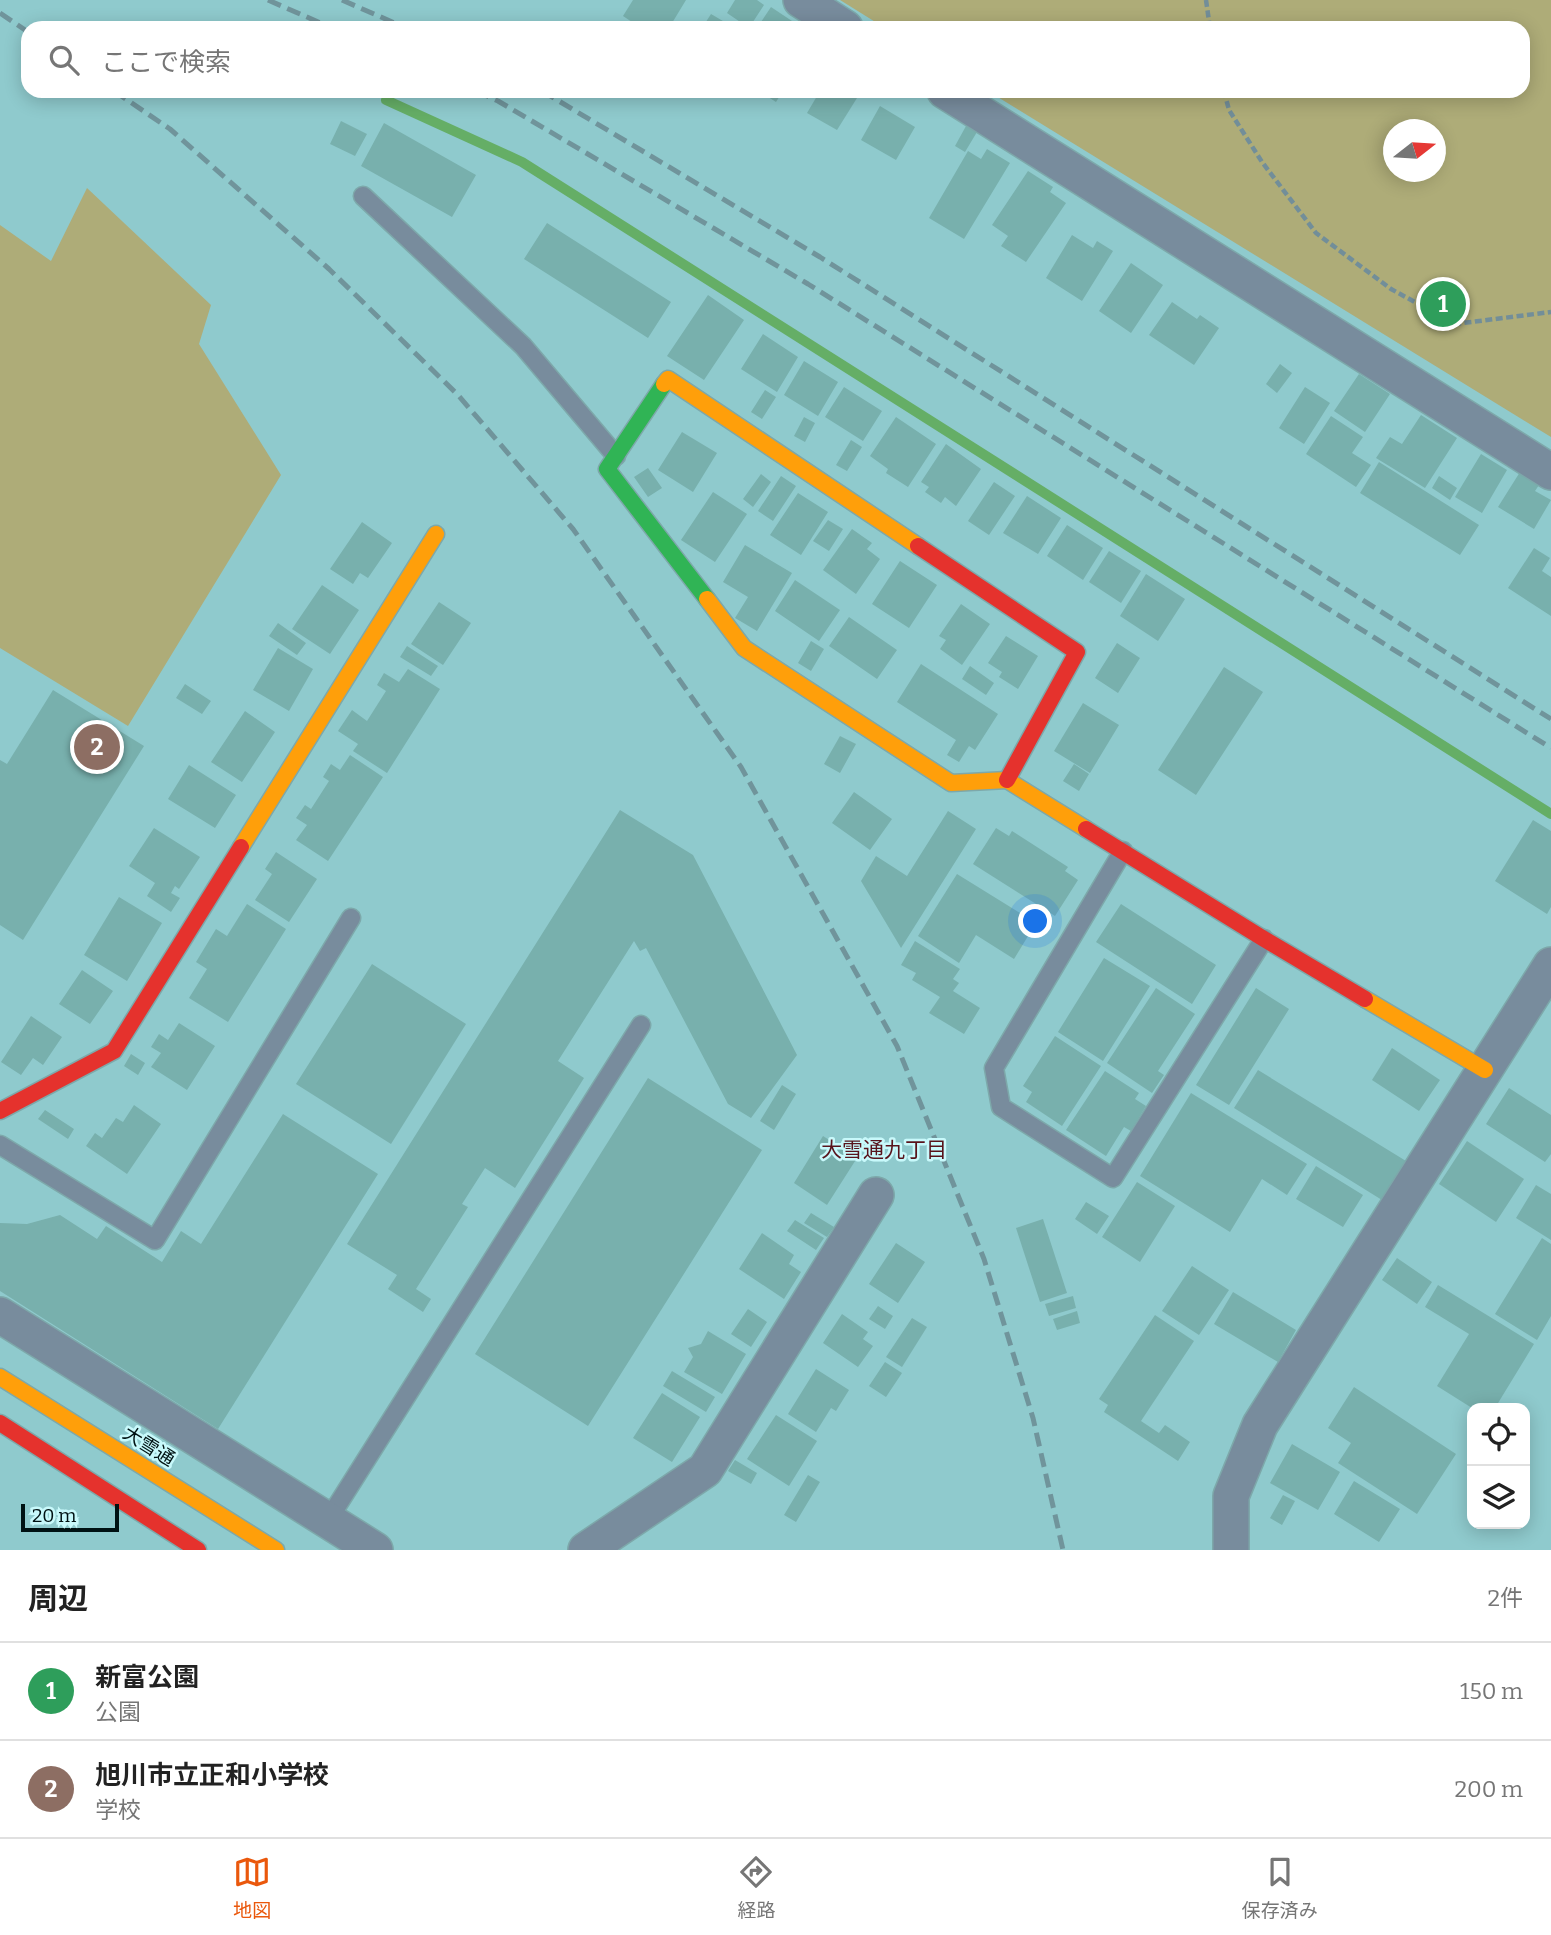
<!DOCTYPE html>
<html lang="ja">
<meta charset="utf-8">
<style>
body{margin:0;font-family:Bitter,"Noto Sans JP",serif;background:#f6f6f6;color:#222}
.controls{position:absolute;right:21px;bottom:21px;display:grid;overflow:hidden;border-radius:14px;box-shadow:0 4px 18px #0003}
.controls button{width:63px;height:63px;display:grid;place-items:center;padding:0;border:0;border-bottom:2px solid #e0e0e0;background:#fff;color:#222;font:35px sans-serif}
.compass{position:absolute;left:1383px;top:119px;width:63px;height:63px;border-radius:50%;background:#fff;box-shadow:0 4px 18px #0003;rotate:73deg}
.scale{position:absolute;left:21px;bottom:18px;width:98px;box-sizing:border-box;padding-left:7px;border:4px solid #001213;border-top:0;font-size:19px;line-height:24px;white-space:nowrap;color:#001213;-webkit-text-stroke:5px #c8f9fb;paint-order:stroke}
.you{position:absolute;left:1036px;top:922px;width:24px;height:24px;margin:-18px;border:5px solid #fff;border-radius:50%;background:#1a73e8;box-shadow:0 0 0 10px #1a73e833}
.badge{display:grid;place-items:center;width:46px;height:46px;border-radius:50%;background:#ea580c;color:#fff;font-size:23px;font-weight:700}
.pin{position:absolute;translate:-50% -50%;border:4px solid #fff;box-shadow:0 2px 7px #0006}
.list{margin:0;padding:0;list-style:none}
h2{display:flex;justify-content:space-between;align-items:center;height:91px;margin:0;padding:0 28px;font-size:30px}
h2 small{font-size:23px;font-weight:400;color:#767676}
.list li{display:grid;grid-template-columns:46px 1fr auto;gap:21px;align-items:center;box-sizing:border-box;height:98px;padding:0 28px;border-top:2px solid #e0e0e0}
.list b{display:block;font-size:26px;white-space:nowrap}
.list p{margin:0;font-size:23px;white-space:nowrap;color:#767676}
.list em{font-size:23px;font-style:normal;color:#767676}
.icon{flex:none;width:38px;height:38px;fill:none;stroke:currentColor;stroke-width:2;stroke-linecap:round;stroke-linejoin:round}
.map{position:relative;flex:none;width:1551px;height:1550px;overflow:hidden}
.search{position:absolute;background:#fff;box-shadow:0 4px 18px #0003;left:21px;right:21px;top:21px;height:77px;display:flex;align-items:center;gap:18px;box-sizing:border-box;padding:0 24px;border-radius:21px;color:#767676;font-size:26px}
.sheet{height:287px;background:#fff}
nav{display:flex;justify-content:space-around;align-items:center;box-sizing:border-box;height:98px;border-top:2px solid #e0e0e0;background:#fff;font-size:19px;color:#767676}
nav a{display:grid;justify-items:center;gap:4px}
nav .on{color:#ea580c}
.map>svg:first-child{display:block}
</style>
<div class="map">
<svg width="1551" height="1550" viewBox="0 0 1551 1550">
<rect width="100%" height="100%" fill="#8fcacd"/>
<path fill="#aeac78" fill-rule="evenodd" d="M 840,0 L 1551,0 L 1551,437 L 988,91 L 1523,91 L 1523,28 L 885,28 ZM 1394,130 L 1436,130 L 1436,172 L 1394,172 Z
M 87,188 L 211,305 L 199,344 L 281,475 L 128,726 L 0,648 L 0,225 L 51,261 Z"/>
<g fill="none" stroke-linecap="round" stroke-linejoin="round">
<path stroke="#65ae66" stroke-width="10" d="M 389,91 L 386,100 L 522,162 L 1551,814"/>
</g>
<path fill="#78b0ad" d="M 633,0 L 686,0 L 669,28 L 641,28 L 623,16 Z
M 735,0 L 757,0 L 764,5 L 749,28 L 727,13 Z
M 771,7 L 792,21 L 787,28 L 757,28 Z
M 711,14 L 728,24 L 725,28 L 702,28 Z
M 759,91 L 783,91 L 776,102 Z
M 820,91 L 846,91 L 857,98 L 837,130 L 807,113 Z
M 880,106 L 915,127 L 896,160 L 861,140 Z
M 341,121 L 367,134 L 355,156 L 330,144 Z
M 384,123 L 476,175 L 452,217 L 361,166 Z
M 966,126 L 977,132 L 965,152 L 955,146 Z
M 987,149 L 1010,163 L 964,239 L 929,218 L 968,151 L 981,159 Z
M 1028,171 L 1053,187 L 1050,192 L 1066,203 L 1026,262 L 1001,246 L 1008,236 L 992,225 Z
M 547,223 L 671,302 L 648,338 L 524,259 Z
M 1072,235 L 1093,248 L 1097,241 L 1113,251 L 1082,301 L 1046,278 Z
M 1131,263 L 1163,285 L 1131,333 L 1099,311 Z
M 708,295 L 744,320 L 704,380 L 667,356 Z
M 1172,302 L 1197,319 L 1200,315 L 1219,328 L 1194,365 L 1149,335 Z
M 763,334 L 798,357 L 777,392 L 741,369 Z
M 804,361 L 838,382 L 818,416 L 784,395 Z
M 1280,364 L 1292,373 L 1277,393 L 1266,384 Z
M 1359,374 L 1390,394 L 1365,432 L 1334,411 Z
M 844,387 L 882,411 L 863,441 L 825,417 Z
M 1305,387 L 1330,403 L 1304,444 L 1279,428 Z
M 765,390 L 776,397 L 762,419 L 751,412 Z
M 1421,415 L 1457,438 L 1425,488 L 1376,458 L 1390,437 L 1402,444 Z
M 1331,416 L 1363,437 L 1352,453 L 1371,465 L 1356,487 L 1306,454 Z
M 804,417 L 815,423 L 805,442 L 794,436 Z
M 896,417 L 936,444 L 908,487 L 886,473 L 888,469 L 870,456 Z
M 682,432 L 717,453 L 693,492 L 658,470 Z
M 851,440 L 862,447 L 847,471 L 836,465 Z
M 946,444 L 981,469 L 956,506 L 945,497 L 941,503 L 925,492 L 929,487 L 921,482 Z
M 1481,454 L 1507,470 L 1482,513 L 1455,497 Z
M 1379,462 L 1479,525 L 1460,555 L 1360,493 Z
M 648,468 L 662,488 L 648,497 L 634,477 Z
M 1520,472 L 1539,485 L 1535,491 L 1551,500 L 1534,529 L 1498,507 Z
M 761,474 L 771,482 L 753,507 L 743,499 Z
M 781,476 L 796,486 L 773,521 L 758,511 Z
M 1439,476 L 1457,488 L 1450,500 L 1432,488 Z
M 994,482 L 1015,496 L 989,535 L 968,521 Z
M 713,492 L 747,514 L 715,562 L 681,540 Z
M 798,493 L 828,512 L 801,555 L 770,535 Z
M 1027,496 L 1061,518 L 1038,554 L 1003,533 Z
M 828,520 L 843,529 L 829,551 L 813,541 Z
M 362,522 L 392,543 L 368,578 L 360,573 L 353,584 L 330,569 Z
M 1067,525 L 1103,548 L 1083,580 L 1047,556 Z
M 852,529 L 872,543 L 867,549 L 880,559 L 856,594 L 823,570 Z
M 745,545 L 792,573 L 757,631 L 735,618 L 748,597 L 723,582 Z
M 1534,548 L 1550,558 L 1542,571 L 1551,577 L 1551,616 L 1508,588 Z
M 1109,551 L 1141,571 L 1121,603 L 1089,582 Z
M 900,561 L 937,585 L 909,628 L 872,604 Z
M 1146,574 L 1185,599 L 1158,641 L 1120,616 Z
M 795,580 L 840,610 L 819,641 L 775,611 Z
M 322,585 L 359,610 L 330,654 L 292,629 Z
M 439,602 L 471,623 L 443,665 L 411,644 Z
M 961,604 L 990,624 L 962,665 L 940,649 L 946,640 L 939,636 Z
M 849,617 L 897,650 L 877,679 L 829,646 Z
M 278,623 L 306,643 L 297,655 L 269,636 Z
M 1006,636 L 1038,656 L 1018,689 L 999,677 L 1002,672 L 988,663 Z
M 811,641 L 824,649 L 811,671 L 798,663 Z
M 1117,643 L 1140,658 L 1118,693 L 1095,678 Z
M 407,646 L 438,666 L 431,676 L 400,657 Z
M 278,648 L 313,669 L 289,711 L 253,690 Z
M 921,664 L 998,714 L 975,750 L 969,746 L 959,762 L 947,755 L 956,740 L 897,702 Z
M 970,666 L 994,683 L 986,695 L 962,679 Z
M 1224,667 L 1263,692 L 1196,795 L 1158,770 Z
M 408,669 L 440,689 L 387,773 L 353,751 L 358,744 L 338,731 L 352,710 L 367,721 L 386,691 L 377,685 L 384,673 L 399,682 Z
M 185,684 L 211,701 L 202,714 L 176,698 Z
M 53,690 L 144,746 L 23,940 L 0,925 L 0,760 L 7,764 Z
M 1083,703 L 1119,725 L 1090,773 L 1054,751 Z
M 245,711 L 275,732 L 242,782 L 211,762 Z
M 840,736 L 856,744 L 840,773 L 824,764 Z
M 350,755 L 383,777 L 328,861 L 296,840 L 307,825 L 296,818 L 305,805 L 311,809 L 329,781 L 323,777 L 331,764 L 340,770 Z
M 1074,764 L 1089,774 L 1079,791 L 1063,781 Z
M 189,765 L 236,795 L 215,828 L 168,799 Z
M 854,792 L 892,819 L 870,850 L 832,823 Z
M 620,810 L 693,855 L 797,1055 L 751,1118 L 728,1104 L 646,948 L 640,951 L 634,941 L 558,1061 L 584,1078 L 515,1188 L 485,1168 L 462,1204 L 468,1207 L 416,1289 L 431,1299 L 423,1312 L 388,1289 L 397,1275 L 347,1244 Z
M 948,811 L 976,829 L 901,948 L 861,881 L 876,856 L 907,876 Z
M 1533,820 L 1551,831 L 1551,907 L 1547,914 L 1495,881 Z
M 154,828 L 200,857 L 179,889 L 175,886 L 171,893 L 180,898 L 171,912 L 147,896 L 155,883 L 129,866 Z
M 996,828 L 1009,836 L 1012,831 L 1068,867 L 1065,871 L 1078,880 L 1055,916 L 973,864 Z
M 276,852 L 317,879 L 289,922 L 255,900 L 272,874 L 265,869 Z
M 957,874 L 1036,923 L 1014,959 L 976,935 L 959,963 L 918,936 Z
M 119,897 L 162,923 L 127,981 L 84,955 Z
M 247,904 L 286,929 L 228,1022 L 189,998 L 207,969 L 196,962 L 216,929 L 227,936 Z
M 1121,904 L 1216,965 L 1192,1004 L 1096,942 Z
M 915,941 L 960,969 L 953,979 L 959,983 L 953,991 L 980,1008 L 964,1034 L 929,1013 L 940,997 L 912,980 L 916,973 L 901,965 Z
M 1104,958 L 1150,986 L 1103,1061 L 1058,1032 Z
M 372,964 L 466,1024 L 391,1144 L 296,1084 Z
M 82,970 L 113,991 L 90,1024 L 59,1004 Z
M 1156,988 L 1195,1014 L 1158,1071 L 1164,1075 L 1152,1093 L 1107,1063 Z
M 1256,988 L 1289,1009 L 1229,1105 L 1196,1085 Z
M 31,1016 L 62,1037 L 43,1065 L 33,1058 L 21,1075 L 1,1062 Z
M 179,1023 L 215,1046 L 187,1090 L 151,1067 L 161,1053 L 151,1047 L 159,1034 L 168,1040 Z
M 1055,1036 L 1101,1066 L 1062,1126 L 1026,1102 L 1032,1092 L 1023,1086 Z
M 1392,1048 L 1440,1080 L 1419,1111 L 1372,1080 Z
M 131,1054 L 145,1063 L 138,1075 L 124,1066 Z
M 1258,1070 L 1406,1161 L 1382,1200 L 1234,1108 Z
M 1105,1071 L 1139,1093 L 1135,1099 L 1146,1106 L 1131,1131 L 1124,1127 L 1106,1156 L 1066,1130 Z
M 648,1078 L 762,1150 L 588,1426 L 475,1354 Z
M 782,1085 L 796,1094 L 774,1130 L 760,1121 Z
M 1509,1088 L 1551,1115 L 1551,1154 L 1545,1162 L 1486,1124 Z
M 1191,1093 L 1307,1164 L 1287,1195 L 1262,1179 L 1230,1232 L 1140,1176 Z
M 134,1105 L 161,1124 L 127,1174 L 86,1146 L 95,1133 L 102,1138 L 116,1118 L 123,1122 Z
M 45,1110 L 74,1129 L 68,1139 L 38,1119 Z
M 283,1114 L 378,1174 L 218,1429 L 0,1291 L 0,1223 L 27,1224 L 60,1215 L 97,1239 L 106,1226 L 162,1262 L 181,1231 L 201,1244 Z
M 823,1136 L 857,1158 L 827,1205 L 794,1183 Z
M 1467,1141 L 1524,1179 L 1496,1222 L 1439,1184 Z
M 1316,1166 L 1363,1195 L 1343,1227 L 1296,1199 Z
M 1137,1182 L 1175,1206 L 1140,1262 L 1102,1237 Z
M 1536,1185 L 1551,1194 L 1551,1240 L 1516,1218 Z
M 1086,1202 L 1109,1216 L 1097,1234 L 1075,1219 Z
M 811,1213 L 834,1227 L 827,1237 L 804,1223 Z
M 1043,1219 L 1067,1293 L 1040,1302 L 1016,1228 Z
M 795,1220 L 824,1238 L 816,1250 L 787,1231 Z
M 762,1233 L 794,1255 L 789,1264 L 801,1272 L 784,1299 L 739,1269 Z
M 1542,1238 L 1551,1244 L 1551,1316 L 1537,1340 L 1495,1314 Z
M 896,1243 L 925,1262 L 898,1303 L 869,1284 Z
M 1397,1258 L 1432,1282 L 1417,1304 L 1382,1280 Z
M 1192,1266 L 1229,1290 L 1199,1335 L 1162,1311 Z
M 1438,1285 L 1534,1344 L 1495,1408 L 1472,1408 L 1437,1386 L 1469,1334 L 1425,1307 Z
M 1233,1292 L 1296,1330 L 1278,1362 L 1214,1324 Z
M 1073,1296 L 1076,1308 L 1049,1316 L 1045,1304 Z
M 878,1306 L 893,1316 L 885,1329 L 869,1319 Z
M 748,1309 L 767,1322 L 751,1347 L 731,1334 Z
M 1077,1311 L 1080,1323 L 1057,1330 L 1053,1319 Z
M 842,1314 L 868,1332 L 863,1339 L 873,1346 L 858,1367 L 823,1343 Z
M 1155,1315 L 1194,1341 L 1141,1421 L 1159,1433 L 1165,1425 L 1190,1442 L 1178,1461 L 1104,1412 L 1108,1405 L 1099,1399 Z
M 912,1318 L 927,1327 L 902,1367 L 886,1357 Z
M 708,1331 L 746,1354 L 722,1394 L 684,1372 L 693,1357 L 688,1348 L 701,1344 Z
M 885,1362 L 902,1373 L 886,1397 L 869,1386 Z
M 816,1369 L 849,1390 L 836,1411 L 831,1408 L 816,1432 L 788,1414 Z
M 672,1371 L 715,1397 L 706,1412 L 663,1386 Z
M 1354,1387 L 1456,1454 L 1417,1514 L 1338,1463 L 1351,1443 L 1328,1428 Z
M 662,1393 L 700,1417 L 672,1462 L 633,1438 Z
M 776,1415 L 817,1441 L 789,1486 L 747,1459 Z
M 1292,1444 L 1340,1472 L 1318,1510 L 1270,1483 Z
M 735,1460 L 757,1473 L 751,1484 L 728,1471 Z
M 808,1475 L 820,1482 L 796,1522 L 784,1515 Z
M 1354,1481 L 1400,1509 L 1379,1542 L 1334,1514 Z
M 1283,1495 L 1295,1501 L 1282,1525 L 1270,1518 Z"/>
<g fill="none" stroke-linecap="round" stroke-linejoin="round">
<g stroke="#7da8aa" stroke-width="21">
<path id="lane" d="M 363,196 L 523,346 L 616,456
M 1123,851 L 994,1068 L 1001,1107 L 1113,1178 L 1264,939
M 0,1145 L 155,1240 L 351,918
M 328,1520 L 641,1025"/>
</g>
<g stroke="#7da8aa" stroke-width="38">
<path id="street" d="M 801,0 L 845,28
M 945,91 L 1551,472
M 0,1315 L 375,1550
M 586,1550 L 705,1470 L 876,1195
M 1231,1550 L 1231,1496 L 1260,1425 L 1551,965"/>
</g>
<g stroke="#7da8aa" stroke-width="19">
<path id="fast" d="M 664,384 L 607,469 L 707,599"/>
</g>
<g stroke="#7da8aa" stroke-width="19">
<path id="slow" d="M 664,384 L 668,379 L 918,546
M 707,599 L 744,648 L 951,783 L 1007,780 L 1086,829
M 241,847 L 436,534
M 1365,999 L 1485,1070
M 0,1377 L 276,1550"/>
</g>
<g stroke="#7da8aa" stroke-width="19">
<path id="jam" d="M 918,546 L 1077,652 L 1007,780
M 1086,829 L 1264,939 L 1365,999
M 0,1111 L 114,1051 L 241,847
M 0,1423 L 198,1550"/>
</g>
<path stroke="#728e99" stroke-width="4.5" stroke-dasharray="7 3.5" stroke-linecap="butt" d="M 1206,0 L 1210,28
M 1224,91 L 1229,110 L 1262,162 L 1316,233 L 1391,289 L 1455,324 L 1551,312"/>
<use href="#lane" stroke="#788c9d" stroke-width="18"/>
<use href="#street" stroke="#788c9d" stroke-width="35"/>
<use href="#fast" stroke="#30b455" stroke-width="16"/>
<use href="#slow" stroke="#ff9f0a" stroke-width="16"/>
<use href="#jam" stroke="#e5322d" stroke-width="16"/>
<path stroke="#70949b" stroke-width="5" stroke-dasharray="14 7" stroke-linecap="butt" d="M 268,0 L 332,28
M 342,0 L 406,28
M 0,13 L 28,32
M 114,91 L 170,129 L 329,269 L 458,395 L 573,529 L 741,767 L 897,1046 L 984,1259 L 1033,1418 L 1063,1550
M 476,91 L 498,101 L 808,284 L 1551,748
M 542,91 L 820,257 L 1551,719"/>
</g>
<g text-anchor="middle" dominant-baseline="central" stroke-width="5" stroke-linejoin="round" paint-order="stroke">
<g font-size="19" fill="#001213" stroke="#c8f9fb">
<text transform="translate(149 1446) rotate(32)">大雪通</text>
</g>
<g font-size="21" fill="#58131b" stroke="#c8f9fb">
<text x="884" y="1150">大雪通九丁目</text>
</g>
</g>
</svg>
<div class="controls">
<button><svg class="icon" aria-label="locate" viewBox="0 0 24 24"><circle cx="12" cy="12" r="6"/><path d="M12 2v4M12 18v4M2 12h4M18 12h4"/></svg></button>
<button><svg class="icon" aria-label="layers" viewBox="0 0 24 24"><path d="M12 4l9 5-9 5-9-5zM3 14l9 5 9-5"/></svg></button>
</div>
<svg class="compass" viewBox="-18 -18 36 36"><path d="M0-13l5 13h-10z" fill="#e53935"/><path d="M0 13l5-13h-10z" fill="#767676"/></svg>
<div class="scale">20 m</div>
<div class="you"></div>
<div class="pin badge" style="left:1443px;top:304px;background:#2e9e5b">1</div>
<div class="pin badge" style="left:97px;top:747px;background:#8d6e63">2</div>
<div class="search"><svg class="icon" aria-label="search" viewBox="0 0 24 24"><circle cx="10" cy="10" r="6"/><path d="M15 15l6 6"/></svg>ここで検索</div>
</div>
<section class="sheet">
<h2>周辺<small>2件</small></h2>
<ul class="list">
<li><span class="badge" style="background:#2e9e5b">1</span><div><b>新富公園</b><p>公園</p></div><em>150 m</em></li>
<li><span class="badge" style="background:#8d6e63">2</span><div><b>旭川市立正和小学校</b><p>学校</p></div><em>200 m</em></li>
</ul>
</section>
<nav>
<a class="on"><svg class="icon" aria-label="map" viewBox="0 0 24 24"><path d="M3 6l6-2 6 2 6-2v14l-6 2-6-2-6 2zM9 4v14M15 6v14"/></svg>地図</a>
<a><svg class="icon" aria-label="directions" viewBox="0 0 24 24"><path d="M12 3l9 9-9 9-9-9zM9 14v-3h6M13 9l2 2-2 2"/></svg>経路</a>
<a><svg class="icon" aria-label="saved" viewBox="0 0 24 24"><path d="M7 4h10v16l-5-4-5 4z"/></svg>保存済み</a>
</nav>
